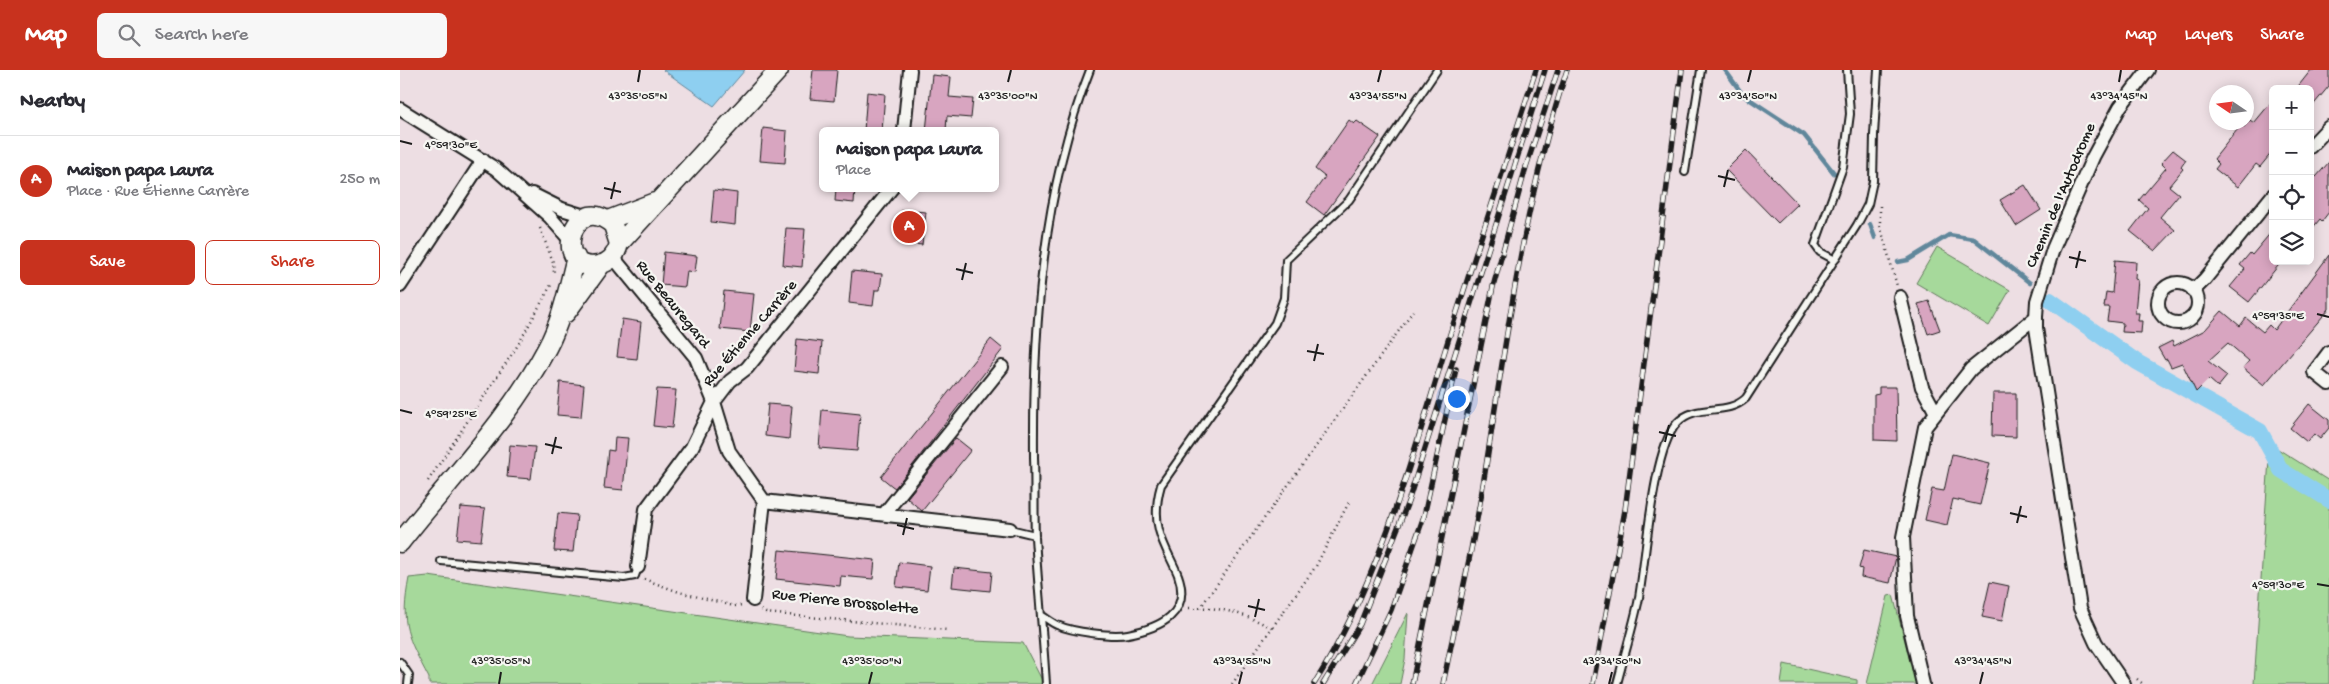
<!DOCTYPE html>
<meta charset="utf-8">
<style>
body{margin:0;font-family:"Gochi Hand",sans-serif;background:#f7f7f7;color:#2b2b33}
.controls{position:absolute;right:15px;top:15px;display:grid;overflow:hidden;border-radius:8px;box-shadow:0 2px 12px #0003}
.controls button{width:45px;height:45px;display:grid;place-items:center;padding:0;border:0;border-bottom:1px solid #e1e1e2;background:#fff;color:#2b2b33;font:25px sans-serif}
.compass{position:absolute;left:1809px;top:15px;width:45px;height:45px;border-radius:50%;background:#fff;box-shadow:0 2px 12px #0003;rotate:283deg}
.you{position:absolute;left:1056px;top:328px;width:18px;height:18px;margin:-12px;border:4px solid #fff;border-radius:50%;background:#1a73e8;box-shadow:0 0 0 8px #1a73e833}
.badge{display:grid;place-items:center;width:32px;height:32px;border-radius:50%;background:#c8321e;color:#fff;font-size:16px;font-weight:700}
.pin{position:absolute;translate:-50% -50%;border:2px solid #fff;box-shadow:0 1px 5px #0006}
.popup{position:absolute;left:419px;top:57px;width:180px;height:65px;box-sizing:border-box;display:grid;place-content:center;border-radius:8px;background:#fff;filter:drop-shadow(0 1px 4px #0005);font-size:16px;white-space:nowrap;color:#7c7c81}
.popup b{font-size:19px;color:#2b2b33}
.popup::after{content:'';position:absolute;left:50%;top:100%;margin-left:-10px;border:10px solid transparent;border-top-color:#fff}
.list{margin:0;padding:0;list-style:none}
h2{display:flex;justify-content:space-between;align-items:center;height:65px;margin:0;padding:0 20px;font-size:21px}
h2 small{font-size:16px;font-weight:400;color:#7c7c81}
.list li{display:grid;grid-template-columns:32px 1fr auto;gap:15px;align-items:center;box-sizing:border-box;height:90px;padding:0 20px;border-top:1px solid #e1e1e2}
.list b{display:block;font-size:19px;white-space:nowrap}
.list p{margin:0;font-size:16px;white-space:nowrap;color:#7c7c81}
.list em{font-size:16px;font-style:normal;color:#7c7c81}
.actions{display:flex;gap:10px;padding:15px 20px}
.actions a{flex:1;padding:11px 0;border:1px solid #c8321e;border-radius:8px;text-align:center;font-size:18px;color:#c8321e}
.actions .main{background:#c8321e;color:#fff}
.icon{flex:none;width:28px;height:28px;fill:none;stroke:currentColor;stroke-width:2;stroke-linecap:round;stroke-linejoin:round}
.map{position:relative;flex:none;width:1929px;height:614px;overflow:hidden}
header{display:flex;align-items:center;gap:30px;box-sizing:border-box;height:70px;padding:0 25px;background:#c8321e;color:#fff}
header strong{font-size:24px}
nav{display:flex;gap:28px;margin-inline-start:auto;font-size:18px}
.search{width:350px;height:45px;background:#f7f7f7;display:flex;align-items:center;gap:12px;box-sizing:border-box;padding:0 18px;border-radius:8px;color:#7c7c81;font-size:19px}
main{display:flex}
aside{flex:1;background:#fff}
.map>svg:first-child{display:block}
</style>
<header>
<strong>Map</strong>
<div class="search"><svg class="icon" aria-label="search" viewBox="0 0 24 24"><circle cx="10" cy="10" r="6"/><path d="M15 15l6 6"/></svg>Search here</div>
<nav><a>Map</a><a>Layers</a><a>Share</a></nav>
</header>
<main>
<aside>
<h2>Nearby<small></small></h2>
<ul class="list">
<li><span class="badge">A</span><div><b>Maison papa Laura</b><p>Place · Rue Étienne Carrère</p></div><em>250 m</em></li>
</ul>
<div class="actions"><a class="main">Save</a><a>Share</a></div>
</aside>
<div class="map">
<svg width="1929" height="614" viewBox="0 0 1929 614">
<rect width="100%" height="100%" fill="#eddee3"/>
<filter id="ink" filterUnits="userSpaceOnUse"><feTurbulence type="fractalNoise" baseFrequency=".02" numOctaves="2"/><feDisplacementMap in="SourceGraphic" scale="10" xChannelSelector="R" yChannelSelector="G"/><feConvolveMatrix kernelMatrix="1 2 1 2 8 2 1 2 1" color-interpolation-filters="sRGB"/></filter>
<g filter="url(#ink)">
<path fill="#a6d99b" stroke="#617a5c" d="M 1537,177 L 1610,220 L 1589,256 L 1516,213 Z
M 1870,374 L 1929,411 L 1929,614 L 1854,614 Z
M 28,506 L 448,566 L 623,573 L 642,610 L 641,614 L 29,614 L 29,608 C 7,566 0,556 9,508 Z
M 1493,525 L 1516,614 L 1467,614 L 1488,526 Z
M 1008,543 L 1005,589 L 1000,614 L 972,614 Z
M 1384,594 L 1457,610 L 1457,614 L 1381,614 Z"/>
<path fill="#8ecff0" stroke="#60879b" d="M 263,0 L 345,0 L 314,36 Z"/>
<g fill="none" stroke-linecap="round" stroke-linejoin="round">
<path stroke="#60879b" stroke-width="4.5" d="M 1325,0 L 1343,25 L 1404,65 L 1434,103
M 1470,154 L 1475,168
M 1498,192 L 1508,190 L 1549,165 L 1574,169 L 1630,213"/>
<path stroke="#8ecff0" stroke-width="16" d="M 1650,230 L 1737,292 L 1860,361 L 1881,400 L 1929,430"/>
</g>
<path fill="#d8a5c0" stroke="#1c1c1c" d="M 413,0 L 437,0 L 434,31 L 410,29 Z
M 1911,0 L 1929,0 L 1929,16 L 1910,39 L 1910,19 L 1896,19 Z
M 532,5 L 551,7 L 549,27 L 573,29 L 571,48 L 547,46 L 546,61 L 526,61 Z
M 467,22 L 485,24 L 482,61 L 464,61 Z
M 1873,30 L 1873,81 L 1860,97 L 1856,94 L 1838,117 L 1815,99 L 1819,94 L 1814,89 L 1841,55 L 1844,57 L 1850,50 L 1854,53 Z
M 949,50 L 954,54 L 957,51 L 980,67 L 924,145 L 907,132 L 925,107 L 915,99 Z
M 363,58 L 387,61 L 385,93 L 360,91 Z
M 1346,80 L 1398,134 L 1378,153 L 1326,100 Z
M 1773,80 L 1786,90 L 1781,97 L 1783,99 L 1769,116 L 1779,124 L 1760,147 L 1775,160 L 1755,181 L 1730,161 L 1748,138 L 1739,130 L 1766,98 L 1761,93 Z
M 1929,92 L 1929,142 L 1922,151 L 1920,149 L 1910,161 L 1910,102 L 1916,107 Z
M 1625,115 L 1641,140 L 1616,156 L 1600,130 Z
M 436,118 L 455,118 L 454,133 L 435,131 Z
M 314,120 L 337,123 L 335,155 L 311,152 Z
M 502,140 L 526,142 L 522,175 L 498,172 Z
M 386,158 L 405,159 L 402,197 L 383,195 Z
M 1873,160 L 1873,191 L 1882,191 L 1849,232 L 1830,217 L 1845,199 L 1840,195 L 1850,183 L 1852,185 Z
M 264,182 L 297,186 L 295,202 L 287,201 L 285,217 L 261,215 Z
M 1929,185 L 1929,239 L 1864,315 L 1843,298 L 1849,291 L 1828,273 L 1808,291 L 1827,306 L 1818,317 L 1809,309 L 1796,322 L 1782,293 L 1771,297 L 1767,289 L 1765,290 L 1758,278 L 1772,271 L 1774,276 L 1805,260 L 1822,241 L 1840,256 L 1846,248 L 1863,262 L 1869,255 L 1874,260 Z
M 1715,190 L 1736,192 L 1735,209 L 1738,210 L 1735,243 L 1739,243 L 1738,251 L 1742,251 L 1741,263 L 1722,262 L 1723,253 L 1707,251 L 1709,237 L 1704,237 L 1706,222 L 1712,223 Z
M 452,201 L 482,204 L 480,220 L 475,220 L 473,236 L 449,233 Z
M 324,221 L 354,224 L 350,262 L 320,259 Z
M 1529,231 L 1540,260 L 1528,264 L 1518,234 Z
M 222,249 L 241,252 L 237,289 L 217,287 Z
M 397,269 L 422,272 L 419,304 L 394,301 Z
M 591,269 L 603,279 L 495,418 L 492,416 L 481,407 Z
M 160,312 L 184,315 L 181,347 L 157,345 Z
M 1479,317 L 1496,317 L 1497,371 L 1474,370 L 1474,325 L 1479,324 Z
M 257,319 L 276,320 L 272,358 L 253,356 Z
M 1593,323 L 1616,323 L 1616,367 L 1592,366 Z
M 368,334 L 392,336 L 389,369 L 365,366 Z
M 1909,334 L 1929,350 L 1929,358 L 1920,369 L 1914,364 L 1907,372 L 1890,358 Z
M 422,340 L 460,344 L 457,381 L 419,378 Z
M 215,367 L 228,368 L 223,420 L 204,418 L 208,380 L 214,381 Z
M 556,368 L 571,380 L 522,441 L 507,428 Z
M 110,375 L 135,377 L 131,409 L 107,407 Z
M 1552,384 L 1590,393 L 1580,435 L 1553,429 L 1547,455 L 1525,450 L 1532,419 L 1544,421 Z
M 61,437 L 85,439 L 81,471 L 57,469 Z
M 158,443 L 177,445 L 173,482 L 154,481 Z
M 379,480 L 475,490 L 473,509 L 441,506 L 440,516 L 376,509 Z
M 1464,480 L 1496,487 L 1490,513 L 1461,507 L 1462,499 L 1459,498 Z
M 499,492 L 530,496 L 527,520 L 496,517 Z
M 554,498 L 592,502 L 590,521 L 552,517 Z
M 1590,512 L 1609,516 L 1602,551 L 1582,547 Z"/>
<g fill="none" stroke-linecap="round" stroke-linejoin="round">
<g stroke="#1c1c1c" stroke-width="10">
<path id="lane" d="M 1285,102 L 1301,0
M 1435,190 L 1420,182 L 1415,175 L 1443,97 L 1450,44 L 1447,0
M 610,459 L 635,465
M 41,491 L 224,508 L 235,506 L 238,497
M 641,545 C 646,548 652,553 657,555 C 673,562 712,567 728,564 C 759,558 792,544 778,505 C 772,490 763,476 759,460 C 755,445 757,429 761,415 L 875,253 L 884,228 L 886,190 L 949,130 L 1037,0
M 0,592 L 9,605 L 8,614
M 646,614 C 643,565 638,516 635,467 C 634,440 635,414 634,387 C 633,257 642,122 690,0
M 1217,614 C 1224,587 1232,560 1238,533 C 1246,493 1252,380 1277,353 C 1296,332 1326,347 1346,328 L 1457,155 L 1468,134 L 1473,111 L 1474,65 L 1478,0"/>
</g>
<g stroke="#1c1c1c" stroke-width="16">
<path id="street" d="M 0,39 L 96,99 L 150,147 L 170,170
M 504,61 L 510,0
M 1910,77 L 1929,57
M 132,124 L 162,139 L 188,147
M 213,187 L 296,288 L 314,332 L 329,381 L 364,431 L 353,530
M1758 233a20 20 0 1 1 40 0a20 20 0 1 1-40 0Z
M 0,216 L 83,90
M 1793,221 L 1805,209 L 1873,125
M 1500,227 L 1522,317 L 1536,343
M 1636,247 L 1636,258 L 1680,538 L 1696,573 L 1724,614
M 1929,282 L 1914,302 L 1929,314
M 364,431 L 610,459
M 484,444 L 602,297
M 238,497 L 246,439 L 292,377 L 314,332 L 330,311 L 347,298 L 492,118
M 1523,614 L 1507,546 L 1503,467 L 1525,357 L 1571,299 L 1636,247 L 1637,231 L 1653,179 L 1693,87 L 1720,37 L 1748,0"/>
</g>
<g stroke="#1c1c1c" stroke-width="21">
<path id="secondary" d="M 208,150 L 255,132
M 219,174 L 213,155 C 171,118 151,204 198,195 C 210,193 216,185 219,174 L 379,0
M 166,243 L 201,195
M 0,473 C 49,410 109,350 147,278 C 162,250 168,218 176,187"/>
</g>
<path stroke="#1c1c1c" stroke-width="2.5" stroke-dasharray="1 4" stroke-linecap="butt" d="M 1480,136 L 1480,155 L 1497,216
M 140,158 L 153,192 L 154,203
M 28,411 L 118,275 L 151,215
M 244,509 L 279,522 L 334,536 L 342,535
M 789,538 C 820,536 845,544 872,558
M 800,538 L 1013,241
M 361,540 L 366,543 L 548,560
M 1737,609 L 1743,614
M 832,614 L 916,496 L 949,432"/>
<use href="#lane" stroke="#f6f6f2" stroke-width="6"/>
<use href="#street" stroke="#f6f6f2" stroke-width="12"/>
<use href="#secondary" stroke="#f6f6f2" stroke-width="18"/>
<g stroke="#1c1c1c" stroke-width="5.5">
<path id="rail" d="M 914,614 C 979,512 1011,392 1046,277 C 1075,184 1106,92 1136,0
M 923,614 L 960,554 L 1008,432 L 1145,0
M 956,614 L 991,540 L 1024,446 L 1056,299
M 1012,614 L 1093,217 L 1126,97 L 1158,0
M 1043,614 C 1056,550 1071,486 1082,421 C 1105,280 1122,137 1167,0
M 1193,614 L 1225,440 L 1282,0"/>
</g>
<use href="#rail" stroke="#f6f6f2" stroke-width="4" stroke-dasharray="11" stroke-linecap="butt"/>
</g>
</g>
<path fill="none" stroke="#1c1c1c" stroke-width="2" d="M 238,12 L 240,0M 608,12 L 611,0M 978,12 L 981,0M 1348,12 L 1351,0M 1719,12 L 1721,0M 0,71 L 12,74M 1318,106 L 1335,110M 1324,117 L 1328,100M 204,118 L 221,122M 211,129 L 215,112M 1669,187 L 1686,191M 1676,198 L 1680,181M 556,199 L 573,203M 562,210 L 566,193M 1917,244 L 1929,247M 907,281 L 924,284M 914,291 L 918,274M 0,340 L 12,343M 1259,362 L 1276,366M 1265,372 L 1269,355M 145,374 L 162,378M 152,384 L 156,367M 1610,443 L 1627,447M 1617,453 L 1621,436M 497,455 L 514,459M 503,465 L 507,448M 1917,514 L 1929,516M 848,536 L 865,540M 855,547 L 859,529M 99,614 L 101,602M 469,614 L 472,602M 839,614 L 842,602M 1209,614 L 1212,602M 1580,614 L 1583,602"/>
<g text-anchor="middle" dominant-baseline="central" stroke-width="4.5" stroke-linejoin="round" paint-order="stroke">
<g font-size="16" fill="#1c1c1c" stroke="#f6f6f2">
<text transform="translate(1662 126) rotate(-67)">Chemin de l'Autodrome</text>
<text transform="translate(272 235) rotate(51)">Rue Beauregard</text>
<text transform="translate(351 264) rotate(-49)">Rue Étienne Carrère</text>
<text transform="translate(445 533) rotate(6)">Rue Pierre Brossolette</text>
</g>
</g>
<g font-size="12" text-anchor="middle" fill="#1c1c1c" stroke="#f6f6f2" stroke-width="4.5" stroke-linejoin="round" paint-order="stroke">
<text x="238" y="29">43°35'05"N</text>
<text x="978" y="29">43°34'55"N</text>
<text x="1719" y="29">43°34'45"N</text>
<text x="608" y="29">43°35'00"N</text>
<text x="1348" y="29">43°34'50"N</text>
<text x="51" y="78">4°59'30"E</text>
<text x="1878" y="249">4°59'35"E</text>
<text x="51" y="347">4°59'25"E</text>
<text x="1878" y="518">4°59'30"E</text>
<text x="101" y="594">43°35'05"N</text>
<text x="472" y="594">43°35'00"N</text>
<text x="842" y="594">43°34'55"N</text>
<text x="1212" y="594">43°34'50"N</text>
<text x="1583" y="594">43°34'45"N</text>
</g>
</svg>
<div class="controls">
<button>+</button>
<button>−</button>
<button><svg class="icon" aria-label="locate" viewBox="0 0 24 24"><circle cx="12" cy="12" r="6"/><path d="M12 2v4M12 18v4M2 12h4M18 12h4"/></svg></button>
<button><svg class="icon" aria-label="layers" viewBox="0 0 24 24"><path d="M12 4l9 5-9 5-9-5zM3 14l9 5 9-5"/></svg></button>
</div>
<svg class="compass" viewBox="-18 -18 36 36"><path d="M0-13l5 13h-10z" fill="#e53935"/><path d="M0 13l5-13h-10z" fill="#7c7c81"/></svg>
<div class="you"></div>
<div class="pin badge" style="left:509px;top:157px">A</div>
<div class="popup"><b>Maison papa Laura</b>Place</div>
</div>
</main>
